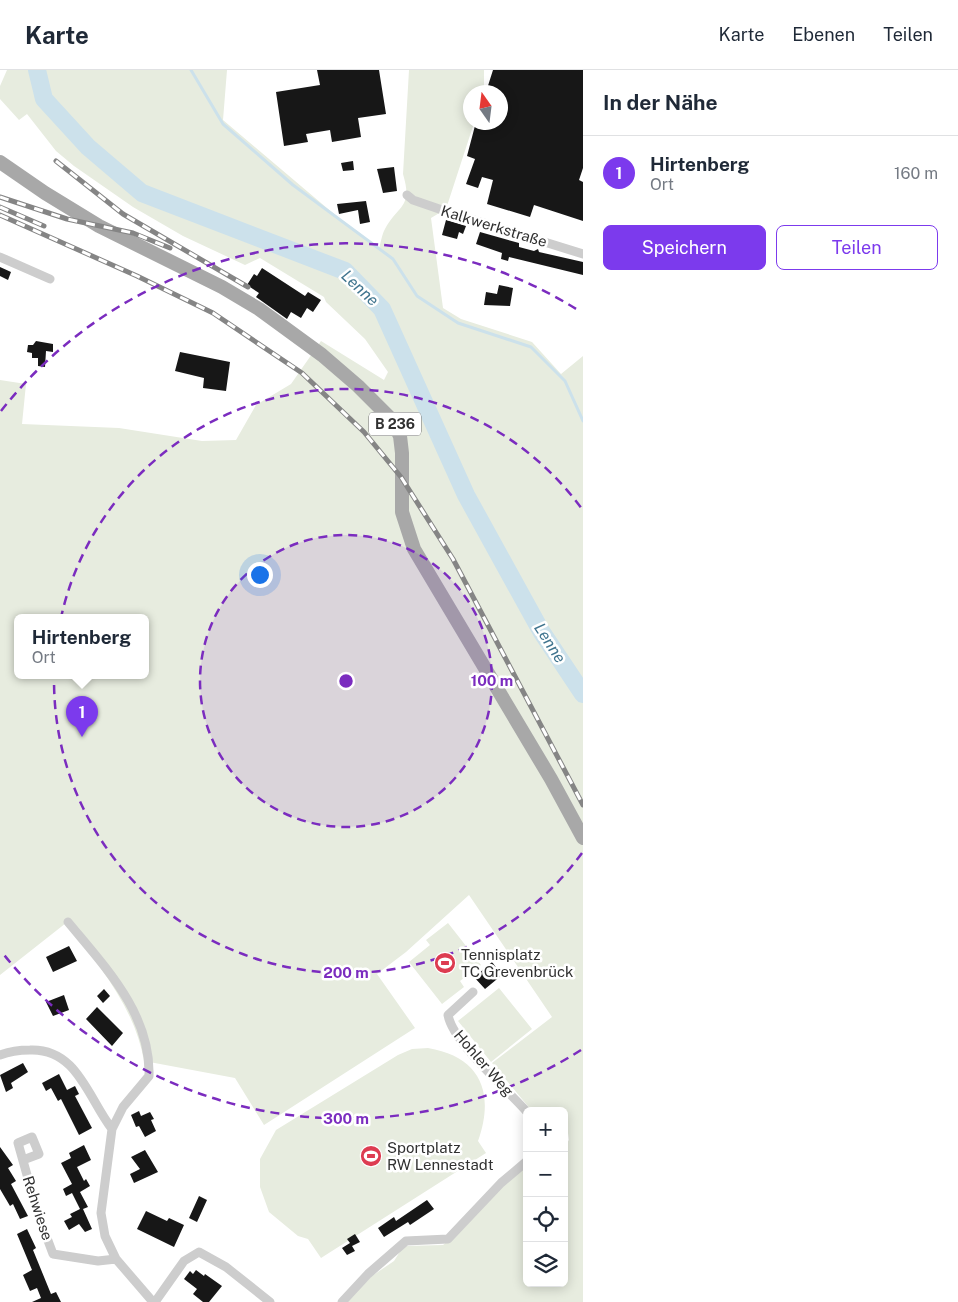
<!DOCTYPE html>
<html lang="de">
<meta charset="utf-8">
<style>
body{margin:0;font-family:"Public Sans",sans-serif;background:#f6f6f7;color:#1f2937}
.controls{position:absolute;right:15px;bottom:15px;display:grid;overflow:hidden;border-radius:8px;box-shadow:0 2px 12px #0003}
.controls button{width:45px;height:45px;display:grid;place-items:center;padding:0;border:0;border-bottom:1px solid #e0e1e3;background:#fff;color:#1f2937;font:25px sans-serif}
.compass{position:absolute;left:463px;top:15px;width:45px;height:45px;border-radius:50%;background:#fff;box-shadow:0 2px 12px #0003;rotate:346deg}
.you{position:absolute;left:259px;top:504px;width:18px;height:18px;margin:-12px;border:4px solid #fff;border-radius:50%;background:#1a73e8;box-shadow:0 0 0 8px #1a73e833}
.badge{display:grid;place-items:center;width:32px;height:32px;border-radius:50%;background:#7c3aed;color:#fff;font-size:16px;font-weight:700}
.pin{position:absolute;translate:-50% -41px;filter:drop-shadow(0 1px 2px #0008)}
.pin::after{content:'';position:absolute;top:26px;width:18px;height:15px;background:inherit;clip-path:polygon(0 0,100% 0,50% 100%)}
.popup{position:absolute;left:14px;top:544px;width:135px;height:65px;box-sizing:border-box;display:grid;place-content:center;border-radius:8px;background:#fff;filter:drop-shadow(0 1px 4px #0005);font-size:16px;white-space:nowrap;color:#747a83}
.popup b{font-size:19px;color:#1f2937}
.popup::after{content:'';position:absolute;left:50%;top:100%;margin-left:-10px;border:10px solid transparent;border-top-color:#fff}
.list{margin:0;padding:0;list-style:none}
h2{display:flex;justify-content:space-between;align-items:center;height:65px;margin:0;padding:0 20px;font-size:21px}
h2 small{font-size:16px;font-weight:400;color:#747a83}
.list li{display:grid;grid-template-columns:32px 1fr auto;gap:15px;align-items:center;box-sizing:border-box;height:75px;padding:0 20px;border-top:1px solid #e0e1e3}
.list b{display:block;font-size:19px;white-space:nowrap}
.list p{margin:0;font-size:16px;white-space:nowrap;color:#747a83}
.list em{font-size:16px;font-style:normal;color:#747a83}
.actions{display:flex;gap:10px;padding:15px 20px}
.actions a{flex:1;padding:11px 0;border:1px solid #7c3aed;border-radius:8px;text-align:center;font-size:18px;color:#7c3aed}
.actions .main{background:#7c3aed;color:#fff}
.icon{flex:none;width:28px;height:28px;fill:none;stroke:currentColor;stroke-width:2;stroke-linecap:round;stroke-linejoin:round}
.map{position:relative;flex:none;width:583px;height:1232px;overflow:hidden}
header{display:flex;align-items:center;gap:30px;box-sizing:border-box;height:70px;padding:0 25px;background:#fff;border-bottom:1px solid #e0e1e3}
header strong{font-size:24px}
nav{display:flex;gap:28px;margin-inline-start:auto;font-size:18px}
main{display:flex}
aside{flex:1;background:#fff}
.map>svg:first-child{display:block}
</style>
<header>
<strong>Karte</strong>
<nav><a>Karte</a><a>Ebenen</a><a>Teilen</a></nav>
</header>
<main>
<div class="map">
<svg width="583" height="1232" viewBox="0 0 583 1232">
<rect width="100%" height="100%" fill="#fff"/>
<path fill="#e7ecdf" fill-rule="evenodd" d="M 7,0 L 227,0 L 223,50 L 334,144 L 379,178 C 381,172 382,164 385,159 C 399,134 413,138 403,104 L 409,0 L 484,0 L 484,22 L 470,22 L 470,52 L 474,53 L 446,139 L 431,148 L 443,238 L 461,249 L 532,272 L 561,304 L 583,286 L 583,1232 L 347,1232 L 372,1206 L 394,1191 L 401,1180 L 407,1176 L 443,1175 L 465,1157 L 503,1114 L 527,1096 L 527,1213 L 564,1213 L 564,1077 L 569,1070 L 567,1056 L 564,1055 L 564,1041 L 532,1041 L 492,993 L 552,947 L 469,825 L 406,882 L 377,904 L 415,958 L 264,1055 L 235,1008 L 144,991 C 135,938 99,895 66,853 L 0,905 L 0,310 L 26,314 L 22,354 L 119,358 L 202,371 L 236,370 L 256,335 L 291,314 L 321,271 L 384,310 L 388,302 L 365,269 L 326,232 L 324,227 L 260,188 L 245,195 L 183,166 L 133,137 L 74,96 L 56,81 L 27,44 L 19,50 L 0,29 L 0,16 ZM 18,548 L 146,548 L 146,606 L 18,606 Z
M 448,853 L 481,895 L 460,911 L 464,917 L 442,934 L 409,892 L 430,875 L 426,870 Z
M 499,918 L 532,959 L 491,992 L 458,951 Z
M 428,978 C 481,987 495,1023 478,1071 L 486,1083 L 321,1188 L 308,1169 L 298,1166 L 269,1142 L 260,1117 L 260,1089 L 276,1060 L 398,985 L 412,979 Z"/>
<g fill="none" stroke-linecap="round" stroke-linejoin="round">
<path stroke="#cce1eb" stroke-width="3" d="M 191,0 L 223,54 L 293,115 L 393,189 L 417,226 L 458,253 L 531,277 L 565,311 L 583,351"/>
<path stroke="#cce1eb" stroke-width="18" d="M 37,0 L 44,29 L 88,77 L 142,123 L 345,201 L 382,239 L 466,425 L 541,561 L 583,624"/>
</g>
<path fill="#171717" d="M 317,0 L 379,0 L 386,44 L 358,48 L 361,67 L 332,72 L 330,60 L 306,64 L 308,72 L 284,76 L 276,22 L 320,15 Z
M 493,0 L 583,0 L 583,98 L 579,110 L 583,112 L 583,151 L 534,135 L 530,147 L 487,134 L 493,110 L 482,107 L 478,118 L 466,114 L 475,89 L 467,86 L 476,52 L 500,52 L 500,22 L 486,22 Z
M 353,91 L 354,100 L 343,101 L 341,93 Z
M 394,97 L 397,121 L 383,123 L 377,99 Z
M 366,131 L 370,152 L 360,154 L 358,140 L 339,144 L 337,134 Z
M 446,150 L 466,156 L 463,164 L 459,162 L 457,169 L 442,165 Z
M 480,162 L 519,173 L 519,177 L 534,181 L 538,179 L 539,182 L 583,192 L 583,205 L 509,187 L 508,191 L 501,189 L 502,183 L 476,174 Z
M 0,197 L 11,202 L 8,210 L 0,206 Z
M 262,198 L 305,226 L 308,222 L 321,230 L 313,242 L 307,238 L 301,248 L 291,242 L 287,249 L 256,227 L 259,223 L 247,215 L 254,204 L 257,206 Z
M 499,215 L 513,218 L 510,236 L 484,235 L 486,222 L 497,224 Z
M 36,271 L 53,274 L 53,282 L 46,281 L 45,297 L 38,296 L 38,288 L 32,288 L 32,283 L 27,282 L 28,275 L 33,275 Z
M 180,282 L 230,292 L 226,321 L 203,318 L 204,308 L 175,301 Z
M 69,876 L 77,891 L 53,902 L 46,887 Z
M 492,892 L 502,905 L 485,919 L 474,907 Z
M 104,919 L 110,926 L 103,933 L 97,926 Z
M 64,925 L 69,940 L 53,946 L 46,932 Z
M 97,937 L 123,963 L 112,976 L 86,949 Z
M 23,993 L 28,1002 L 11,1013 L 13,1018 L 6,1022 L 0,1005 Z
M 59,1004 L 67,1020 L 75,1016 L 79,1024 L 75,1026 L 92,1058 L 79,1065 L 61,1029 L 58,1031 L 51,1018 L 46,1021 L 42,1013 Z
M 139,1041 L 141,1046 L 150,1042 L 154,1049 L 151,1050 L 156,1061 L 145,1067 L 139,1056 L 136,1057 L 131,1045 Z
M 84,1075 L 91,1090 L 77,1097 L 84,1111 L 86,1109 L 90,1116 L 80,1122 L 88,1137 L 83,1139 L 92,1159 L 85,1162 L 79,1154 L 69,1160 L 64,1151 L 72,1147 L 70,1144 L 80,1139 L 72,1123 L 66,1126 L 63,1119 L 72,1114 L 61,1093 L 71,1088 L 69,1083 Z
M 0,1077 L 13,1095 L 8,1098 L 16,1111 L 11,1114 L 28,1146 L 20,1149 L 13,1134 L 10,1136 L 0,1119 Z
M 145,1080 L 158,1102 L 134,1113 L 130,1104 L 140,1099 L 131,1087 Z
M 199,1126 L 207,1130 L 197,1152 L 189,1148 Z
M 427,1130 L 434,1139 L 410,1155 L 408,1152 L 384,1167 L 378,1158 L 394,1147 L 396,1151 Z
M 146,1141 L 167,1151 L 169,1148 L 184,1155 L 174,1177 L 137,1159 Z
M 27,1159 L 36,1178 L 33,1180 L 51,1224 L 56,1222 L 61,1232 L 32,1232 L 41,1228 L 37,1218 L 30,1221 L 23,1205 L 32,1200 L 17,1164 Z
M 355,1164 L 360,1172 L 352,1176 L 355,1181 L 347,1185 L 342,1178 L 350,1173 L 347,1169 Z
M 196,1200 L 204,1206 L 205,1204 L 222,1216 L 209,1232 L 203,1232 L 193,1224 L 197,1219 L 184,1209 L 190,1201 L 193,1204 Z"/>
<g fill="none" stroke-linecap="round" stroke-linejoin="round">
<path stroke="#cdcdcd" stroke-width="9" d="M 407,125 L 413,130 L 445,141 L 583,184
M 0,187 L 50,209
M 68,852 C 105,897 151,944 149,1006 L 123,1037 L 112,1059 L 101,1143 L 105,1166 L 116,1189 L 153,1232
M 473,922 L 448,945 C 453,973 507,1019 527,1042
M 0,985 C 10,981 19,980 30,980 C 77,978 88,1028 112,1059
M 23,1090 L 39,1084 L 32,1067 L 18,1073 L 38,1144 L 53,1184 L 98,1191 L 116,1189
M 155,1232 L 184,1191 L 199,1182 L 226,1197 L 270,1232
M 342,1232 L 368,1204 L 406,1171 L 448,1169 L 501,1113 L 527,1091"/>
<path stroke="#a8a8a8" stroke-width="14" d="M 0,92 L 45,123 L 99,156 L 222,217 L 259,239 L 322,285 L 358,316 L 392,350 L 400,366 L 402,383 L 402,442 L 414,479 L 551,709 L 583,768"/>
<g stroke="#858585" stroke-width="5">
<path id="rail" d="M 56,91 L 123,144 L 248,217
M 0,127 L 67,149 L 133,163 L 170,178
M 0,137 L 44,156
M 0,145 L 137,206 L 213,243 L 302,303 L 364,362 L 401,407 L 453,489 L 583,735"/>
</g>
<use href="#rail" stroke="#fff" stroke-width="3" stroke-dasharray="9" stroke-linecap="butt"/>
</g>
<circle cx="346" cy="611" r="146" fill="#7b2cbf" fill-opacity=".12"/>
<g fill="none" stroke="#7b2cbf" stroke-width="2.5" stroke-dasharray="9 6">
<circle cx="346" cy="611" r="146"/>
<path d="M582 783A292 292 0 1 1 582 439"/>
<path d="M581 980A438 438 0 0 1 1 881M1 341A438 438 0 0 1 581 242"/>
</g>
<defs>
<g id="stadium-disc" transform="scale(1.125)"><circle r="9.5" fill="#dd3c51" stroke="#fff"/><path d="M0-5a6.5 5 0 1 0 0 10a6.5 5 0 1 0 0-10ZM-3.5-1.8h7v3.6h-7Z" fill="#fff"/></g>
</defs>
<g fill-rule="evenodd">
<use href="#stadium-disc" x="445" y="893"/>
<use href="#stadium-disc" x="371" y="1086"/>
</g>
<g text-anchor="middle" dominant-baseline="central" stroke-width="5" stroke-linejoin="round" paint-order="stroke">
<rect fill="#fff" stroke="#6e6e6e" stroke-width="1" x="369" y="342.5" width="52" height="23" rx="4"/>
<g font-size="14" font-weight="bold" fill="#303030">
<text x="395" y="354">B 236</text>
</g>
<g font-size="15" fill="#303030" stroke="#fff">
<text transform="translate(494 156) rotate(17)">Kalkwerkstraße</text>
<text transform="translate(484 993) rotate(49)">Hohler Weg</text>
<text transform="translate(38 1138) rotate(72)">Rehwiese</text>
</g>
<g font-size="15" fill="#303030" stroke="#fff" text-anchor="start">
<text x="461" y="884">Tennisplatz<tspan x="461" dy="17">TC Grevenbrück</tspan></text>
<text x="387" y="1077">Sportplatz<tspan x="387" dy="17">RW Lennestadt</tspan></text>
</g>
<g font-size="16" font-style="italic" fill="#41758f" stroke="#fff">
<text transform="translate(360 218) rotate(43)">Lenne</text>
<text transform="translate(550 573) rotate(57)">Lenne</text>
</g>
</g>
<circle cx="346" cy="611" r="8" fill="#7b2cbf" stroke="#fff" stroke-width="2.5"/>
<g font-size="15" text-anchor="middle" font-weight="bold" fill="#7b2cbf" stroke="#fff" stroke-width="5" stroke-linejoin="round" paint-order="stroke">
<text x="492" y="616">100 m</text>
<text x="346" y="908">200 m</text>
<text x="346" y="1054">300 m</text>
</g>
</svg>
<div class="controls">
<button>+</button>
<button>−</button>
<button><svg class="icon" aria-label="locate" viewBox="0 0 24 24"><circle cx="12" cy="12" r="6"/><path d="M12 2v4M12 18v4M2 12h4M18 12h4"/></svg></button>
<button><svg class="icon" aria-label="layers" viewBox="0 0 24 24"><path d="M12 4l9 5-9 5-9-5zM3 14l9 5 9-5"/></svg></button>
</div>
<svg class="compass" viewBox="-18 -18 36 36"><path d="M0-13l5 13h-10z" fill="#e53935"/><path d="M0 13l5-13h-10z" fill="#747a83"/></svg>
<div class="you"></div>
<div class="pin badge" style="left:82px;top:667px">1</div>
<div class="popup"><b>Hirtenberg</b>Ort</div>
</div>
<aside>
<h2>In der Nähe<small></small></h2>
<ul class="list">
<li><span class="badge">1</span><div><b>Hirtenberg</b><p>Ort</p></div><em>160 m</em></li>
</ul>
<div class="actions"><a class="main">Speichern</a><a>Teilen</a></div>
</aside>
</main>
